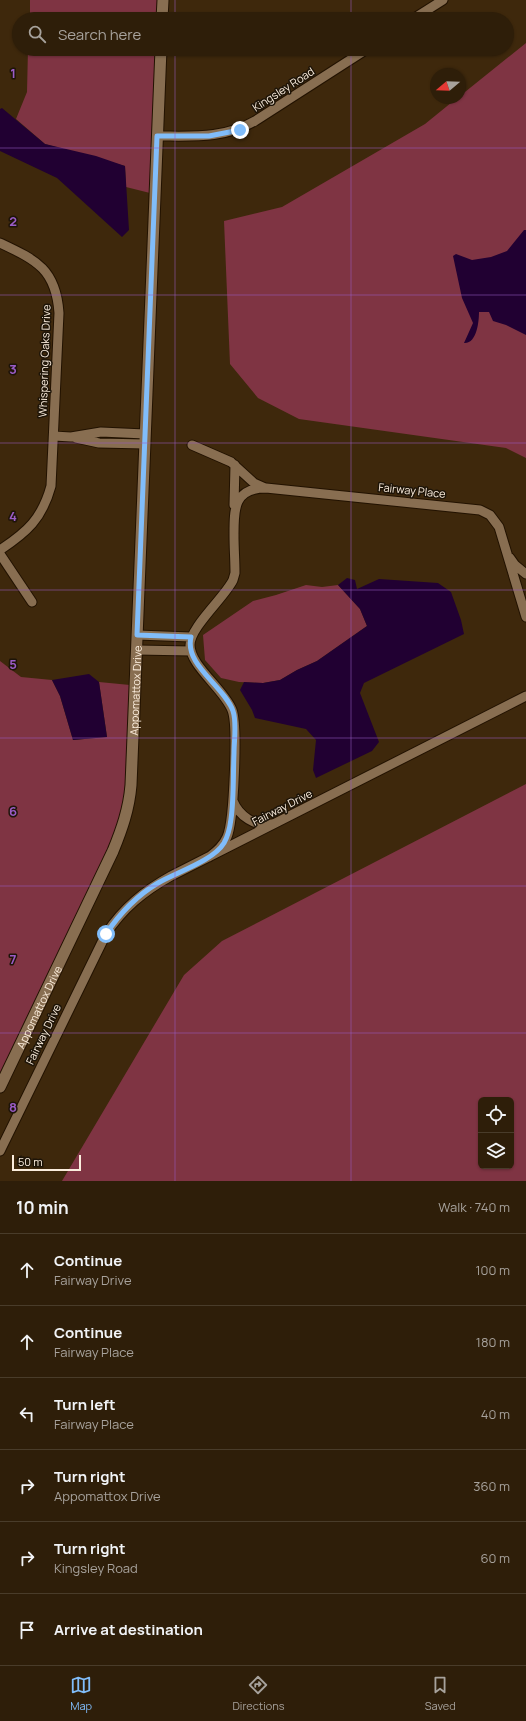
<!DOCTYPE html>
<meta charset="utf-8">
<style>
body{margin:0;font-family:Manrope,sans-serif;background:#3a2b17;color:#f1f3f6}
.controls{position:absolute;right:12px;bottom:12px;display:grid;overflow:hidden;border-radius:6px;box-shadow:0 1px 3px #0004}
.controls button{width:36px;height:36px;display:grid;place-items:center;padding:0;border:0;border-bottom:1px solid #493c2a;background:#2e1e09;color:#f1f3f6;font:20px sans-serif}
.compass{position:absolute;left:430px;top:68px;width:36px;height:36px;border-radius:50%;background:#2e1e09;box-shadow:0 1px 3px #0004;rotate:251deg}
.scale{position:absolute;left:12px;bottom:10px;width:69px;box-sizing:border-box;padding-left:4px;border:2px solid #fbeddd;border-top:0;font-size:11px;line-height:14px;white-space:nowrap;color:#fbeddd;-webkit-text-stroke:3px #1d1408;paint-order:stroke}
.stop{position:absolute;width:12px;height:12px;margin:-9px;border:3px solid #81bdfa;border-radius:50%;background:#fff}
.stop.end{background:#81bdfa;border-color:#fff;box-shadow:0 1px 4px #0008}
.list{margin:0;padding:0;list-style:none}
h2{display:flex;justify-content:space-between;align-items:center;height:52px;margin:0;padding:0 16px;font-size:17px}
h2 small{font-size:13px;font-weight:400;color:#a7a29c}
.list li{display:grid;grid-template-columns:26px 1fr auto;gap:12px;align-items:center;box-sizing:border-box;height:72px;padding:0 16px;border-top:1px solid #493c2a}
.list b{display:block;font-size:15px;white-space:nowrap}
.list p{margin:0;font-size:13px;white-space:nowrap;color:#a7a29c}
.list em{font-size:13px;font-style:normal;color:#a7a29c}
.icon{flex:none;width:22px;height:22px;fill:none;stroke:currentColor;stroke-width:2;stroke-linecap:round;stroke-linejoin:round}
.map{position:relative;flex:none;width:526px;height:1181px;overflow:hidden}
.search{position:absolute;background:#2e1e09;box-shadow:0 1px 3px #0004;left:12px;right:12px;top:12px;height:44px;display:flex;align-items:center;gap:10px;box-sizing:border-box;padding:0 14px;border-radius:22px;color:#a7a29c;font-size:15px}
.sheet{height:484px;background:#2e1e09}
nav{display:flex;justify-content:space-around;align-items:center;box-sizing:border-box;height:56px;border-top:1px solid #493c2a;background:#2e1e09;font-size:11px;color:#a7a29c}
nav a{display:grid;justify-items:center;gap:2px}
nav .on{color:#81bdfa}
.map>svg:first-child{display:block}
</style>
<div class="map">
<svg width="526" height="1181" viewBox="0 0 526 1181">
<rect width="100%" height="100%" fill="#3e280c"/>
<path fill="#7f3443" fill-rule="evenodd" d="M 30,0 L 157,0 L 157,19 L 30,19 Z
M 526,43 L 526,458 L 506,448 L 299,419 L 258,398 L 230,364 L 224,221 L 282,207 L 425,124 L 457,98 L 460,98 L 460,96 Z
M 28,49 L 155,49 L 150,193 L 126,187 L 125,166 L 45,144 L 16,119 L 27,92 Z
M 306,585 L 322,587 L 338,585 L 360,609 L 367,626 L 317,661 L 297,670 L 280,680 L 263,683 L 239,682 L 221,678 L 205,660 L 203,635 L 253,601 L 276,595 Z
M 0,661 L 21,677 L 52,680 L 60,696 L 73,740 L 107,737 L 99,682 L 130,685 L 126,785 L 121,816 L 108,850 L 0,1075 Z
M 526,784 L 526,1181 L 62,1181 L 184,975 L 222,941 ZM 481,1100 L 511,1100 L 511,1166 L 481,1166 Z"/>
<path fill="#210032" d="M 2,108 L 45,144 L 96,156 L 125,166 L 129,230 L 122,237 L 57,178 L 0,151 L 0,109 Z
M 524,230 L 526,230 L 526,335 L 506,325 L 493,321 L 489,312 L 479,312 C 479,321 477,344 464,343 L 473,323 L 462,298 L 453,256 L 456,254 L 472,260 L 491,257 L 507,251 Z
M 347,578 L 355,580 L 357,589 L 379,579 L 438,583 L 451,592 L 461,620 L 464,634 L 364,683 L 360,693 L 379,742 L 372,751 L 316,778 L 313,770 L 316,740 L 306,729 L 255,718 L 252,710 L 240,690 L 244,682 L 263,683 L 280,680 L 297,670 L 317,661 L 367,626 L 360,609 L 338,585 Z
M 89,674 L 99,682 L 107,737 L 73,740 L 60,696 L 52,680 Z"/>
<g fill="none" stroke-linecap="round" stroke-linejoin="round">
<g stroke="#221200" stroke-width="11">
<path id="minor" d="M 413,19 L 443,0
M 157,136 C 192,136 224,139 255,121 L 367,49
M 0,243 C 36,260 56,269 59,313 L 51,486 C 42,519 27,532 0,550
M 54,436 L 71,437 L 101,432 L 145,434
M 76,438 L 99,443 L 145,444
M 192,445 L 231,462 L 254,483 L 263,487
M 234,505 L 235,465
M 0,554 L 32,602
M 510,558 L 515,565 L 526,574
M 137,635 L 191,637
M 137,650 L 191,651
M 233,801 C 239,816 255,827 272,824
M 209,857 C 217,851 223,846 227,837 C 234,821 238,725 232,710 C 224,689 190,666 190,645 C 190,627 225,597 233,580 L 235,573 C 235,561 234,548 234,536 C 234,510 233,488 266,488 L 480,510 L 490,515 L 499,527 L 526,617
M 0,1151 L 106,934 C 123,908 144,891 171,876 L 526,696"/>
</g>
<g stroke="#221200" stroke-width="13">
<g id="tertiary">
<path d="M 162,19 L 163,0"/>
<path id="s1" d="M 0,1087 L 113,851 C 122,829 129,809 131,785 L 161,49"/>
</g>
</g>
<use href="#minor" stroke="#886e51" stroke-width="9"/>
<use href="#tertiary" stroke="#886e51" stroke-width="11"/>
</g>
<g fill="none" stroke-linecap="round" stroke-linejoin="round">
<path stroke="#81bdfa" stroke-width="5" d="M 106,934 C 120,913 136,896 158,883 C 177,872 213,861 224,843 C 228,836 230,827 231,819 C 234,798 233,775 234,753 C 234,740 237,723 233,711 C 224,686 184,665 191,637 L 137,635 L 157,136 L 209,136 L 240,130"/>
</g>
<path fill="none" stroke="#9b5cc6" stroke-width="1" stroke-opacity="0.55" d="M 175,0 L 175,19M 351,0 L 351,19M 175,49 L 175,1181M 351,49 L 351,1181M 0,148 L 526,148M 0,295 L 526,295M 0,443 L 526,443M 0,590 L 526,590M 0,738 L 526,738M 0,886 L 526,886M 0,1033 L 526,1033"/>
<g text-anchor="middle" dominant-baseline="central" stroke-width="3" stroke-linejoin="round" paint-order="stroke">
<g font-size="11" fill="#fbeddd" stroke="#1d1408">
<text transform="translate(283 89) rotate(-33)">Kingsley Road</text>
<text transform="translate(44 361) rotate(-88)">Whispering Oaks Drive</text>
<text transform="translate(412 490) rotate(6)">Fairway Place</text>
<text stroke="none"><textPath href="#s1" startOffset="425">Appomattox Drive</textPath></text>
<text transform="translate(282 807) rotate(-27)">Fairway Drive</text>
<text stroke="none"><textPath href="#s1" startOffset="89">Appomattox Drive</textPath></text>
<text transform="translate(43 1034) rotate(-64)">Fairway Drive</text>
</g>
</g>
<g font-size="13" text-anchor="middle" font-weight="bold" fill="#9b5cc6" stroke="#1d1408" stroke-width="3" stroke-linejoin="round" paint-order="stroke">
<text x="13" y="78">1</text>
<text x="13" y="226">2</text>
<text x="13" y="374">3</text>
<text x="13" y="521">4</text>
<text x="13" y="669">5</text>
<text x="13" y="816">6</text>
<text x="13" y="964">7</text>
<text x="13" y="1112">8</text>
</g>
</svg>
<div class="controls">
<button><svg class="icon" aria-label="locate" viewBox="0 0 24 24"><circle cx="12" cy="12" r="6"/><path d="M12 2v4M12 18v4M2 12h4M18 12h4"/></svg></button>
<button><svg class="icon" aria-label="layers" viewBox="0 0 24 24"><path d="M12 4l9 5-9 5-9-5zM3 14l9 5 9-5"/></svg></button>
</div>
<svg class="compass" viewBox="-18 -18 36 36"><path d="M0-13l5 13h-10z" fill="#e53935"/><path d="M0 13l5-13h-10z" fill="#a7a29c"/></svg>
<div class="scale">50 m</div>
<div class="stop" style="left:106px;top:934px"></div>
<div class="stop end" style="left:240px;top:130px"></div>
<div class="search"><svg class="icon" aria-label="search" viewBox="0 0 24 24"><circle cx="10" cy="10" r="6"/><path d="M15 15l6 6"/></svg>Search here</div>
</div>
<section class="sheet">
<h2>10 min<small>Walk · 740 m</small></h2>
<ul class="list">
<li><svg class="icon" aria-label="ahead" viewBox="0 0 24 24"><path d="M12 20V5M6 11l6-6 6 6"/></svg><div><b>Continue</b><p>Fairway Drive</p></div><em>100 m</em></li>
<li><svg class="icon" aria-label="ahead" viewBox="0 0 24 24"><path d="M12 20V5M6 11l6-6 6 6"/></svg><div><b>Continue</b><p>Fairway Place</p></div><em>180 m</em></li>
<li><svg class="icon" aria-label="left" viewBox="0 0 24 24"><path d="M17 20v-9H6M10 6l-5 5 5 5"/></svg><div><b>Turn left</b><p>Fairway Place</p></div><em>40 m</em></li>
<li><svg class="icon" aria-label="right" viewBox="0 0 24 24"><path d="M7 20v-9h11M14 6l5 5-5 5"/></svg><div><b>Turn right</b><p>Appomattox Drive</p></div><em>360 m</em></li>
<li><svg class="icon" aria-label="right" viewBox="0 0 24 24"><path d="M7 20v-9h11M14 6l5 5-5 5"/></svg><div><b>Turn right</b><p>Kingsley Road</p></div><em>60 m</em></li>
<li><svg class="icon" aria-label="arrive" viewBox="0 0 24 24"><path d="M6 21V4h12l-3 4 3 4H6"/></svg><div><b>Arrive at destination</b></div></li>
</ul>
</section>
<nav>
<a class="on"><svg class="icon" aria-label="map" viewBox="0 0 24 24"><path d="M3 6l6-2 6 2 6-2v14l-6 2-6-2-6 2zM9 4v14M15 6v14"/></svg>Map</a>
<a><svg class="icon" aria-label="directions" viewBox="0 0 24 24"><path d="M12 3l9 9-9 9-9-9zM9 14v-3h6M13 9l2 2-2 2"/></svg>Directions</a>
<a><svg class="icon" aria-label="saved" viewBox="0 0 24 24"><path d="M7 4h10v16l-5-4-5 4z"/></svg>Saved</a>
</nav>
